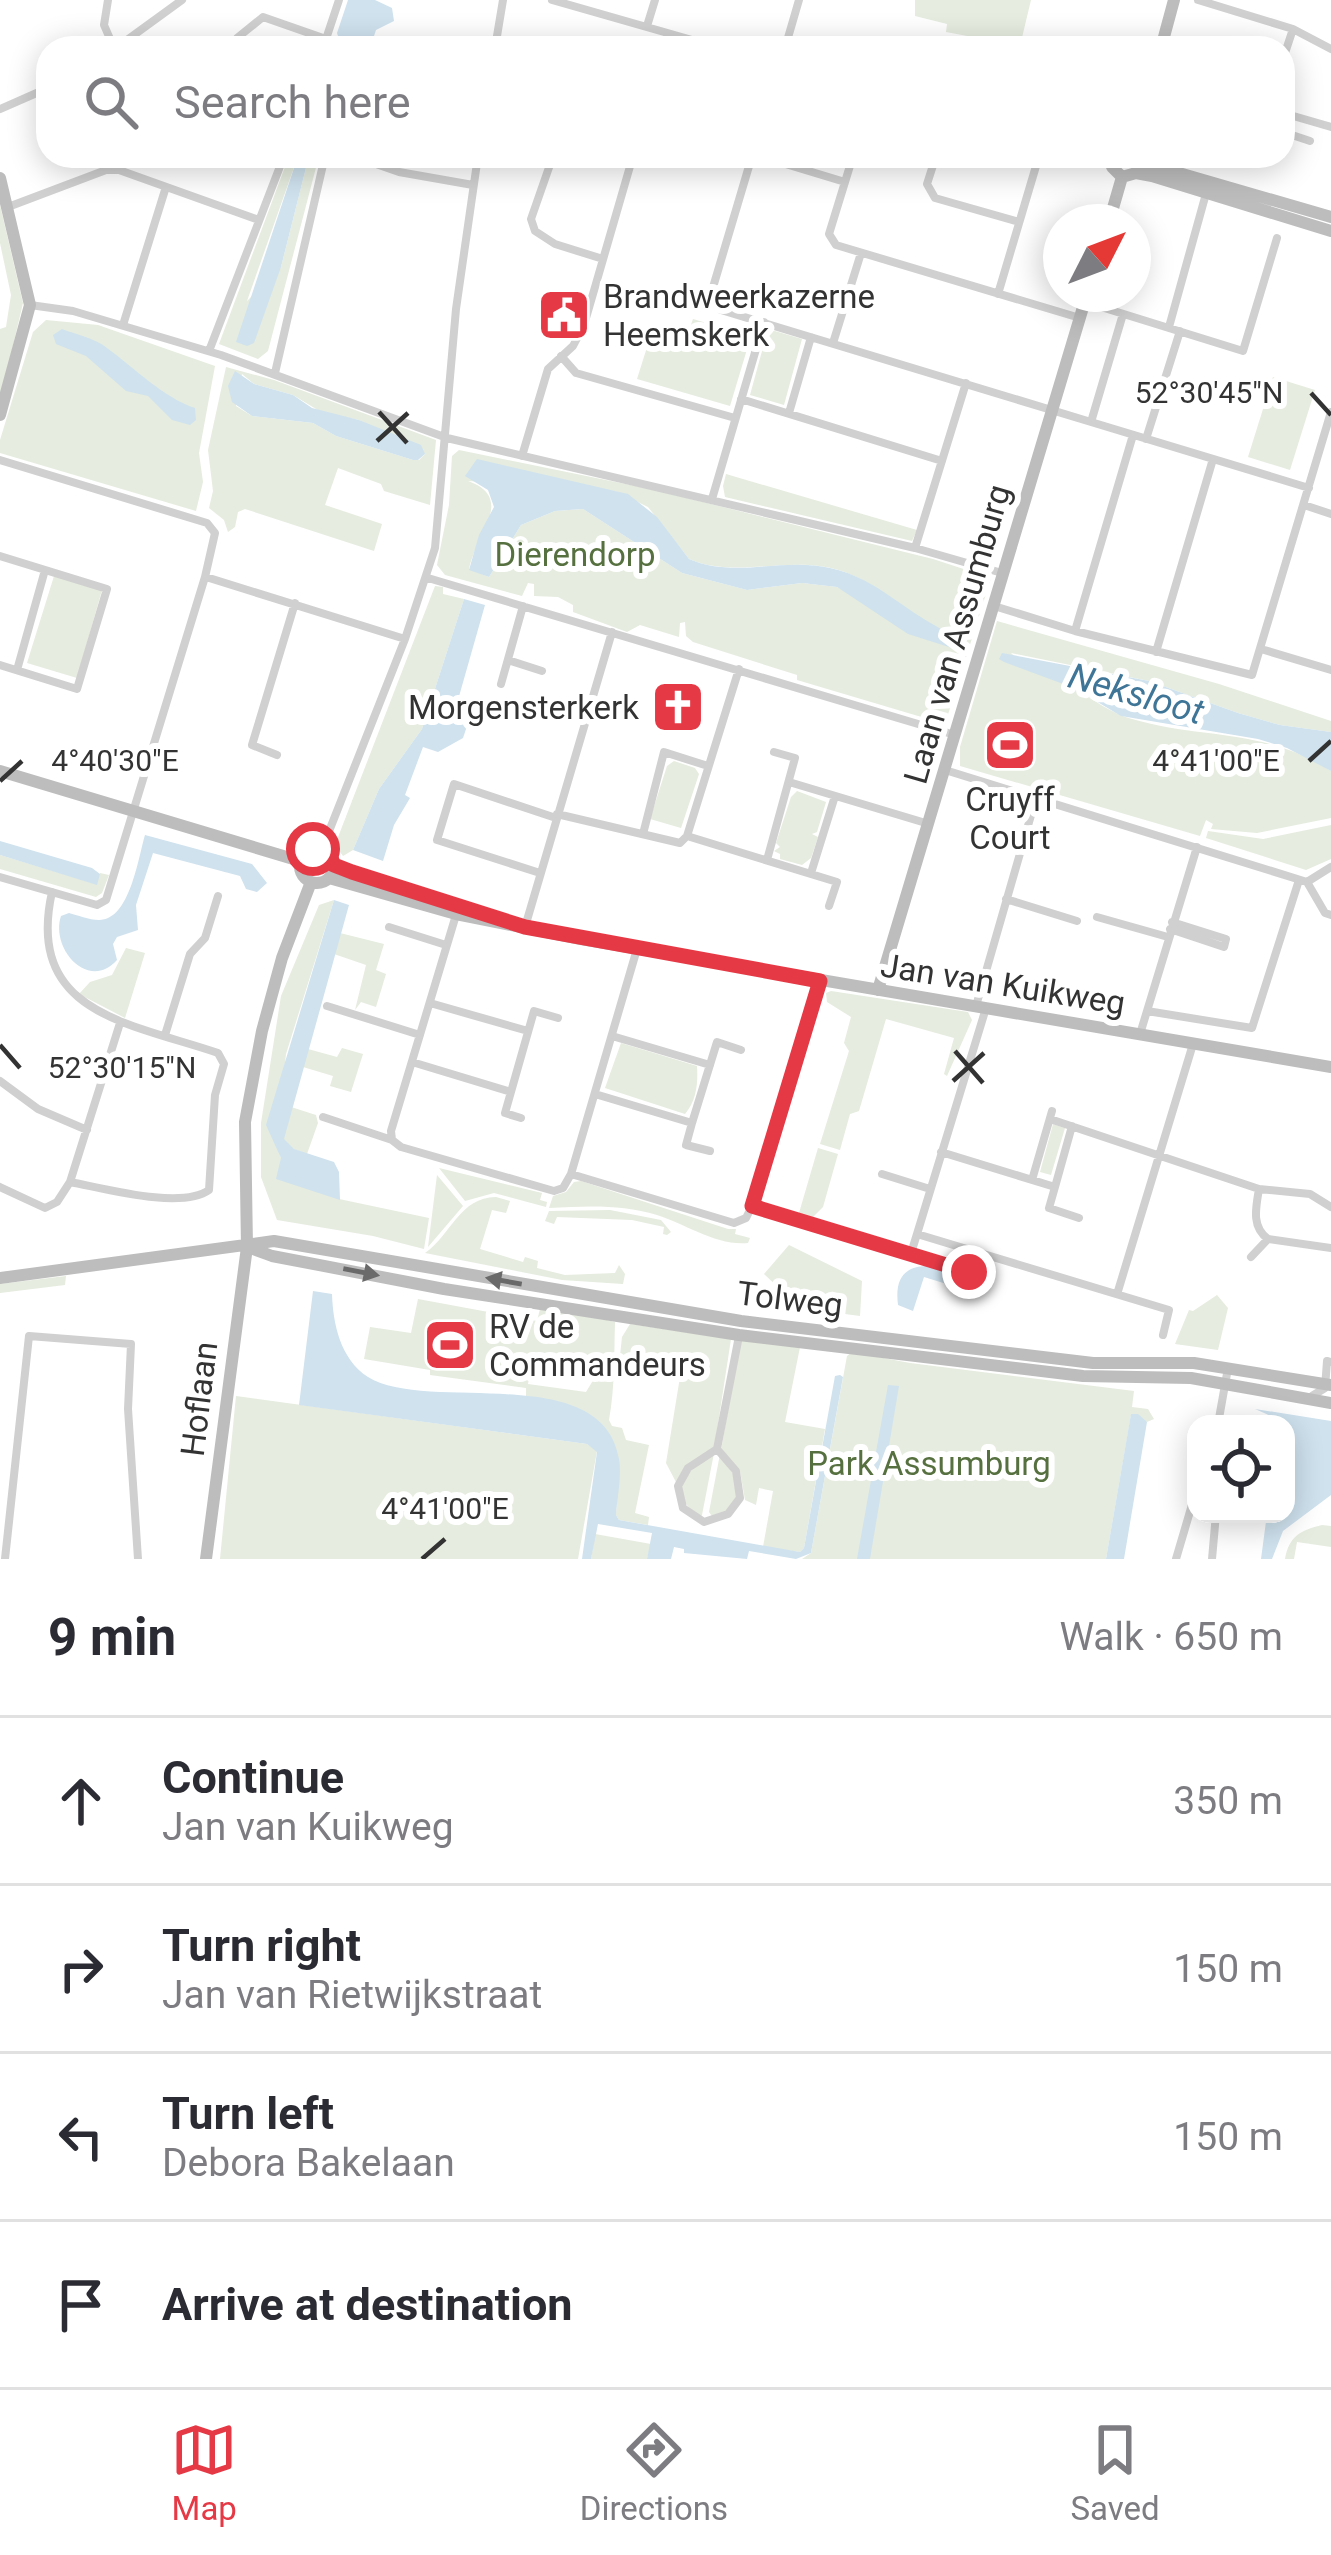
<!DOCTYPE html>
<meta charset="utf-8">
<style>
body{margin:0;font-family:Roboto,sans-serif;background:#f7f7f7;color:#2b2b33}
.controls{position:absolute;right:36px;bottom:36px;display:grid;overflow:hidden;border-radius:24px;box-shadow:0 6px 30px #0003}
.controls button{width:108px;height:108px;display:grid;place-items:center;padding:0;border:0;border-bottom:3px solid #e1e1e2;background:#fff;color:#2b2b33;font:60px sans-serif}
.compass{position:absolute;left:1043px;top:204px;width:108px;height:108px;border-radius:50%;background:#fff;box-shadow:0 6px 30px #0003;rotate:48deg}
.stop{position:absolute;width:36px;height:36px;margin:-27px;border:9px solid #e63946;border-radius:50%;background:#fff}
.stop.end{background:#e63946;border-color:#fff;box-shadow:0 3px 12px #0008}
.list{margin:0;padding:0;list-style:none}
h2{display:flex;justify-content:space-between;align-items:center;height:156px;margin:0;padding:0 48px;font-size:51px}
h2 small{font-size:39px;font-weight:400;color:#7c7c81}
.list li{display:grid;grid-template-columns:78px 1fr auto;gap:36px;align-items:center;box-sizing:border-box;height:168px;padding:0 48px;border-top:3px solid #e1e1e2}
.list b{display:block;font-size:45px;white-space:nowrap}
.list p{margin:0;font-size:39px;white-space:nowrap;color:#7c7c81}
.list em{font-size:39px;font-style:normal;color:#7c7c81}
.icon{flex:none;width:66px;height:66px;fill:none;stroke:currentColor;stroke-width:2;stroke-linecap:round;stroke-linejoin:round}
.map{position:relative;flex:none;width:1331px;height:1559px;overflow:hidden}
.search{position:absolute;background:#fff;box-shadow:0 6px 30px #0003;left:36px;right:36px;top:36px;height:132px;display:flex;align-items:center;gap:30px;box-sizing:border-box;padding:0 42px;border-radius:36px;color:#7c7c81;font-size:45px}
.sheet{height:828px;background:#fff}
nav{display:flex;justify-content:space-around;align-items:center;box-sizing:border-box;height:168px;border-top:3px solid #e1e1e2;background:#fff;font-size:33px;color:#7c7c81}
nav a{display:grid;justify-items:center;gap:6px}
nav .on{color:#e63946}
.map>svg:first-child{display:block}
</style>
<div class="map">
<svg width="1331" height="1559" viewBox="0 0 1331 1559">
<rect width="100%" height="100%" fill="#fff"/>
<path fill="#e6ecdf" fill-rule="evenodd" d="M 915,0 L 1031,0 L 1020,46 L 946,32 L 947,24 L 915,16 Z
M 289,156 L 298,156 L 247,301 L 281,267 L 309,156 L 319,156 L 268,351 L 258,359 L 219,344 Z
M 0,205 L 23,303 L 0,401 L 0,329 L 6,327 L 11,295 L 0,243 Z
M 693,319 L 751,336 L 730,406 L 637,379 L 654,325 L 687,336 Z
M 46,320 L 98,325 L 215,366 L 199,453 L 203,482 L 196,511 L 0,453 L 0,440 L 33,332 Z
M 768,329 L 802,339 L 784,405 L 750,395 Z
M 226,367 L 274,380 L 436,440 L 430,505 L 384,491 L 381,484 L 338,468 L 325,505 L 382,524 L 374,551 L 245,509 L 238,512 L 235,527 L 228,532 L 224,520 L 209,508 L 213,491 L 208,450 ZM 242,374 L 254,384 L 293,395 L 321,412 L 359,420 L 425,454 L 419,460 L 413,460 L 336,436 L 313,423 L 252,416 L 236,406 Z
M 1273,377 L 1315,390 L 1290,470 L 1248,457 Z
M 459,450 L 650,489 L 933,559 L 991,578 L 945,724 L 797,680 L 797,675 L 693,642 L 686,636 L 685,622 L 680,623 L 679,637 L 640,625 L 627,632 L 573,612 L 573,605 L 558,597 L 534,596 L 534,584 L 528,583 L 522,596 L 445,575 L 437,565 L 449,505 L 452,456 ZM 468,481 L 615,491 L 648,507 L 689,559 C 731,577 775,560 820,566 C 867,572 897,606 936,628 L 868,604 L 837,587 L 802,583 L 747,590 L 682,573 L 583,509 L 555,511 L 521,525 L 489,577 L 469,569 C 476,534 516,498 468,481 Z
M 726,474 L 917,530 L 912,541 L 725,497 L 723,486 Z
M 54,576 L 102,590 L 77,678 L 27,663 Z
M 435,586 L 443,587 L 443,594 L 464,599 L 422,729 L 379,789 L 353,850 L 343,856 L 335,845 Z
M 997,621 L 1219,684 L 1331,721 L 1331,732 L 1280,725 L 1238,713 L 1149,681 L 1011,653 C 1033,676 1049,674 1075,689 C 1095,700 1110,713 1132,719 C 1204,740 1262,727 1331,771 L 1331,818 L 1257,833 L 1211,829 L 1213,824 L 1206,820 L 1200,836 L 960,766 L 960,747 Z
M 674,761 L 695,768 L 699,774 L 681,828 L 650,819 L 667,766 Z
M 797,791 L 826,802 L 817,832 L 812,834 L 818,837 L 811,858 L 802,865 L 780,859 L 780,854 L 774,851 L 780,847 L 776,843 L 791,797 Z
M 1331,825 L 1331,859 L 1306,870 L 1206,838 L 1208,831 L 1263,839 Z
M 0,855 L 96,884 L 100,873 L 109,875 L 102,893 L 96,897 L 0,869 Z
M 334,900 L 286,1054 L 276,1142 L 281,1158 L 339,1199 L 429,1218 L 424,1249 L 373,1236 L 277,1220 L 261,1177 L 261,1123 L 281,996 L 319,905 Z
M 340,933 L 384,944 L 376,970 L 386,974 L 376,1007 L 361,1002 L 355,1010 L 366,965 L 334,954 Z
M 126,948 L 145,953 L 125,1018 L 79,994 L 90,982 L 112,975 Z
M 831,991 L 968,1012 L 972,1020 L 947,1076 L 944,1074 L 954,1038 L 886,1019 L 859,1111 L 850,1114 L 840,1150 L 820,1144 L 849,1051 L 844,1043 L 851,1017 L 827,1002 L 826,993 Z
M 621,1043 L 697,1066 C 698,1082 697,1100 685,1114 L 605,1088 Z
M 342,1048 L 363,1054 L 351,1092 L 330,1086 L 333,1076 L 303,1067 L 308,1049 L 337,1057 Z
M 291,1107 L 316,1115 L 318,1123 L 307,1154 L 293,1149 L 283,1139 Z
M 1053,1124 L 1065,1128 L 1051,1175 L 1040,1172 Z
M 818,1148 L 838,1154 L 823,1207 L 813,1217 L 799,1213 Z
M 439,1168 L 542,1193 L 540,1200 L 547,1202 L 546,1207 L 494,1193 L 465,1201 Z
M 437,1175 L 463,1206 L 428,1247 Z
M 581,1181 L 728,1229 L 736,1229 L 735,1234 L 750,1238 L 748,1243 C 716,1246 686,1224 657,1215 C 622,1204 585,1206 549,1208 L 553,1196 L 566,1192 L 574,1182 Z
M 496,1197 L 510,1201 L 506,1213 L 492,1210 L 480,1249 L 523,1262 L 525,1257 L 538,1261 L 537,1268 L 565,1275 L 615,1273 L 619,1265 L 625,1274 L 623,1284 L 562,1280 L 425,1253 C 451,1235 460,1197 496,1197 Z
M 610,1210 L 661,1220 L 671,1232 L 667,1235 L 663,1234 L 664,1227 L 632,1220 L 557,1217 L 554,1224 L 545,1221 L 549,1211 Z
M 789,1245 L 862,1281 L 860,1316 L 800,1308 L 764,1274 Z
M 66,1276 L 65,1285 L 0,1293 L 0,1284 Z
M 1217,1295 L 1228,1308 L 1218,1350 L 1175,1344 L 1189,1310 L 1193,1311 Z
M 418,1299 L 537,1321 L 541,1305 L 615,1322 C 614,1355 615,1387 609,1420 L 612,1426 L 622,1428 L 626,1440 L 649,1445 L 635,1513 L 649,1517 L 648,1525 L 619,1520 L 616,1515 L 619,1460 L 588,1414 L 526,1396 L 526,1388 L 430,1375 L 430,1370 L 364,1359 L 370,1327 L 411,1333 ZM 533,1356 L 596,1370 L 600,1369 L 586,1392 L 528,1384 Z
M 630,1324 L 731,1339 L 714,1450 L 692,1462 L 677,1484 L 666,1463 L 680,1377 L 666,1373 L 666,1366 L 620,1356 L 622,1337 Z
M 740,1338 L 801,1342 L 785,1422 L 825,1429 L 804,1548 L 800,1552 L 763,1547 L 773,1491 L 759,1488 L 756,1505 L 745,1500 L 740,1471 L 721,1451 Z
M 852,1352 L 910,1363 L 1134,1391 L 1132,1407 L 1148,1409 L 1154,1419 L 1147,1422 L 1131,1415 L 1106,1559 L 802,1559 L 811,1553 L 847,1356 Z
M 236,1396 L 587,1444 L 597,1451 L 578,1559 L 220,1559 Z
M 714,1453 L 702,1515 L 699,1519 L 679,1496 L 684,1476 Z
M 720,1454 L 739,1483 L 735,1505 L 714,1519 L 709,1512 Z
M 1322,1525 L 1331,1526 L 1331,1547 L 1297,1542 L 1294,1559 L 1285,1559 C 1289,1536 1301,1530 1322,1525 Z
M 595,1534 L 651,1544 L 647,1559 L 591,1559 Z"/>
<path fill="#cfe2ee" d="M 348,0 L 375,0 L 392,8 L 394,21 L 376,30 L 370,48 L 342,48 L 337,33 Z
M 309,156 L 281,267 L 254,343 L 247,346 L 236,342 L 298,156 Z
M 62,329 C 77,335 95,338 107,348 C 133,367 164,398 195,408 L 196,420 L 190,425 L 172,420 L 148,396 L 126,391 L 86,356 L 56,344 L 53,335 Z
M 235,371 L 254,384 L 293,395 L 312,408 L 359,420 L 421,445 L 425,454 L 418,460 L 413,460 L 336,436 L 313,423 L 252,416 L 232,402 L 228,386 Z
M 477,459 L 628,494 L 657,517 L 689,559 C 734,579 782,557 830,568 C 879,578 910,618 955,635 L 952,648 L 908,634 L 837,587 L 802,583 L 747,590 L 682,573 L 583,509 L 555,511 L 521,525 L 489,577 L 469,570 L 479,535 L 494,507 L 488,490 L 465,476 Z
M 464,599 L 485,605 L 454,714 L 467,726 L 463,738 L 438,752 L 423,747 L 405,795 L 410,798 L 394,825 L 383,861 L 353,850 L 379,789 L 422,729 Z
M 1002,653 L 1149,681 L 1238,713 L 1280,725 L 1331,732 L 1331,771 L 1287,748 L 1258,739 L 1121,716 L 1074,688 L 1004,662 L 999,659 Z
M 145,835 L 252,864 L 267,883 L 257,892 L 246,889 L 240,876 L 153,853 L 136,905 L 138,930 L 117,937 L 113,944 L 117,960 C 89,992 50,949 61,916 L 69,913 C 77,915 89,920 99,920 C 130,920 138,858 145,835 Z
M 0,841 L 92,868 L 100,874 L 97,885 L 0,855 Z
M 334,900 L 349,905 L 284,1139 L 294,1149 L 334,1162 L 339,1172 L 340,1200 L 276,1179 L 281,1158 L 266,1125 Z
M 926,1266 L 967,1277 L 973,1284 L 966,1294 L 966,1290 L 924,1277 L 913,1311 L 898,1305 C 895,1281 902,1267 926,1266 Z
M 313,1291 L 332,1294 C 333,1323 340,1359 368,1377 C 427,1414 602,1359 619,1459 C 622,1476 617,1498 616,1515 L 619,1520 L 800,1552 L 804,1548 L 835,1376 L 840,1375 L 843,1377 L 811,1553 L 796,1559 L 749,1551 L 747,1559 L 684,1553 L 684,1549 L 674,1547 L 671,1559 L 647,1559 L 652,1533 L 598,1524 L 591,1559 L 582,1559 L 597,1452 L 587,1444 L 299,1405 Z
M 888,1385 L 899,1386 L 870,1559 L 857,1559 Z
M 1255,1409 L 1331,1421 L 1331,1495 L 1283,1531 L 1272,1559 L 1261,1559 L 1267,1514 L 1286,1514 L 1287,1423 Z
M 1131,1414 L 1138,1414 L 1147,1422 L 1124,1559 L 1106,1559 Z"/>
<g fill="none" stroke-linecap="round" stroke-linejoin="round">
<path stroke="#d0d0d0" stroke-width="8" d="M 108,0 L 104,25 L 114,48
M 552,0 L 720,48
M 1198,0 L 1293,29 L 1331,49
M 647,26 L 655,0
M 237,38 L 263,17 L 326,39
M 116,48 L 182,0
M 323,48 L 339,0
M 495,48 L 503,0
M 785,48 L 799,0
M 1283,59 L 1293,29
M 0,109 L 48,88
M 1283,113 L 1331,127
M 1283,132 L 1310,141
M 353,156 L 399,172 L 473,185
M 553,156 L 531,219 L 535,231 L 555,244 L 603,259
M 752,156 L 711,294 L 713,304 L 721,310 L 1091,422
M 759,156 L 845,182
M 853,156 L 829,234 L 836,245 L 1080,318
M 936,156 L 927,184 L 935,198 L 1019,222
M 1090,156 L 1111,160
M 1257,157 L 1257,156
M 8,207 L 106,170 L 119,170 L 259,220
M 998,294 L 1039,156
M 1085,302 L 1243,351 L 1277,238
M 30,305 L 73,311 L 221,355 L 447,438 L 915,548 L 1002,573
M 1123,314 L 1091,422 L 1309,488
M 123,325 L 165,190
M 1169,327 L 1207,190
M 833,343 L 861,253
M 209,351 L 284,156
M 561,356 L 576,373 L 735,418
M 275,373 L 325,156
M 741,399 L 942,461
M 789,413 L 811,337
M 1146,439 L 1180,331
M 522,456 L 548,369 L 573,346 L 584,325 L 633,156
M 0,460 L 207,523 L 215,533 L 205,577 L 106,900 L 97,905 L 0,877
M 712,499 L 764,322
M 1304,505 L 1331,514
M 915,548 L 966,383
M 0,556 L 107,589 L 77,689 L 0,665
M 206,577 L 405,639
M 428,578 L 955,735
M 994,606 L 1075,631 L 1252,675 L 1331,412
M 1075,631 L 1133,435
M 1261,649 L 1331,670
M 1156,652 L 1213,459
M 508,660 L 542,671
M 739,669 L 687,836 L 837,882 L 829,906
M 17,670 L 45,570
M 501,684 L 523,606
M 277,755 L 252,745 L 295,603
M 945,770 L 1307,882
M 789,782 L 929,824
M 557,814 L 680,843 L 687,836
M 643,834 L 664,752 L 708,766
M 322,849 L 405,639 L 435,548 L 456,309 L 478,156
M 767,860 L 795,758 L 774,752
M 1331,867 L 1307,882 L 1325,913 L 1331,915
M 540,873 L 437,840 L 454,784 L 556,818
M 811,873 L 835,796
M 1006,899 L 1077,921
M 456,915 L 391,1131 L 392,1140 L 401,1147 L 554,1191 L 563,1188 L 571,1174 L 734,1223 L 746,1218 L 752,1206 L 905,1253 L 912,1250 L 917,1234 L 1169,1310 L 1163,1335
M 1097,917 L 1168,937
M 389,927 L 446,945
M 525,927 L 612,632
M 1170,929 L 1224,947 L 1226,939 L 1172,922
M 430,1003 L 528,1031
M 327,1006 L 420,1035
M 976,1006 L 1036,798
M 1147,1011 L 1252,1028 L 1299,880
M 1140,1034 L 1197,847
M 165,1035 L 190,954 L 205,938 L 218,896
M 612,1036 L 710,1065
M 412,1062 L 511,1092
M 0,1081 L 38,1109 L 87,1130
M 595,1094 L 692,1123 L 717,1042 L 741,1050
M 323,1117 L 392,1140
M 521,1118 L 505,1113 L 534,1011 L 558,1018
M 1050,1119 L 1259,1189 L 1310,1194 L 1331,1207
M 692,1123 L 686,1145 L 710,1151
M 941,1152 L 1055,1187 L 1072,1126
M 571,1174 L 637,949
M 882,1174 L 930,1189
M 1032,1180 L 1052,1111
M 70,1182 L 120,1023
M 0,1187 L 45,1208 L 57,1202 L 70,1182 C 103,1188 181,1210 209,1190 L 215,1095 L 224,1064 L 218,1053 C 130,1023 25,1014 52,892
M 1055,1187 L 1049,1208 L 1079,1218
M 1259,1189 C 1256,1207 1251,1227 1268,1239 L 1331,1248
M 752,1206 L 821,981
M 917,1234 L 986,1008
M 907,1253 L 969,1272
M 1251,1257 L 1268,1239
M 1114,1293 L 1118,1291 L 1193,1044
M 1312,1396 L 1325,1388 L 1327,1361 L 1331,1362
M 1218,1424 L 1228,1368
M 717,1449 L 688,1468 L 678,1486 L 683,1508 L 704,1522 L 728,1514 L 740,1498 L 736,1471 L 717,1449 L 739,1336
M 5,1559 L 29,1336 L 131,1344 L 128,1409 L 138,1559
M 1176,1559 L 1196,1491
M 1212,1559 L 1216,1514"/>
<path stroke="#bdbdbd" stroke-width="12" d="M 1161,48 L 1174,0
M 1112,156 L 1112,167 L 1122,177
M 1141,162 L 1331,217
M 1122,177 L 1136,173 L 1152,176 L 1331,231
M 0,178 L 30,305 L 0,415
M 1109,222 L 1122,177
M 0,771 L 300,861
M300 866a17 17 0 1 1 34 0a17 17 0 1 1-34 0Z
M 334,865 L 464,908
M 329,878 L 456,914 L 581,939 L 1331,1067
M 878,990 L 1087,294
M 248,1247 L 272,1256 L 444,1289 L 739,1335 L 1083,1376 L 1191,1378 L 1331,1403
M 0,1278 L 274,1241 L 741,1321 L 1093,1363 L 1194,1363 L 1331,1385
M 206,1559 L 247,1247 L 245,1122 L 262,1031 L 282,958 L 311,882"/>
</g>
<defs><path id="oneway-solid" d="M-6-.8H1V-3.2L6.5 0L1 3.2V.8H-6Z" transform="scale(3)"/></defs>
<g fill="#6a6a6a">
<use href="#oneway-solid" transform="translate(361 1272) rotate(11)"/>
<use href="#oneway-solid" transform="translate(504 1281) rotate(-170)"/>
</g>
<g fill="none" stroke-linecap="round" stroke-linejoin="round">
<path stroke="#e63946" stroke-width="15" d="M 313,849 L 328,852 L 334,865 L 352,872 L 525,927 L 820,981 L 752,1206 L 969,1272"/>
</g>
<path fill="none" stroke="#333" stroke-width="4.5" d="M 1311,393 L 1331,415M 379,412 L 407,443M 377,441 L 408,413M 1309,761 L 1331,741M 0,781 L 22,761M 0,1045 L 20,1068M 955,1051 L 983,1083M 953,1081 L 984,1053M 422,1559 L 445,1539"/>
<defs>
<g id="civic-square" transform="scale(2.7)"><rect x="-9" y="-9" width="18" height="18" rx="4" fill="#e63946" stroke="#fff"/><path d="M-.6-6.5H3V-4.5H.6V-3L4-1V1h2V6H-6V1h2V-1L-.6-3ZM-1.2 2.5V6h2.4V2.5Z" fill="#fff"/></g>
<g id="church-square" transform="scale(2.7)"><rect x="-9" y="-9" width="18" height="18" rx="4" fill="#e63946" stroke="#fff"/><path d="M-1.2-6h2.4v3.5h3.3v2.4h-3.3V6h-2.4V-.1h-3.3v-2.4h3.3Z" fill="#fff"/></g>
<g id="stadium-square" transform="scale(2.7)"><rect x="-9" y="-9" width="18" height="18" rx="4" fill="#e63946" stroke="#fff"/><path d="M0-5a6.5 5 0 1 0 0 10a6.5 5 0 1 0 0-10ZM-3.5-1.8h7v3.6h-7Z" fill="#fff"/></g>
</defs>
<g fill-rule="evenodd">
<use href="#civic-square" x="564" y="315"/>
<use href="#church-square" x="678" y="707"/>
<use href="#stadium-square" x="1010" y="745"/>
<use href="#stadium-square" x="450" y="1345"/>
</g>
<g text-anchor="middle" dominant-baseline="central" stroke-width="12" stroke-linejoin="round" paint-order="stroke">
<g font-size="33" fill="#333" stroke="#fff" text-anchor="start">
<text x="603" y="296">Brandweerkazerne<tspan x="603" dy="38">Heemskerk</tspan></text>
<text x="639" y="707" text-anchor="end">Morgensterkerk</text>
<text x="1010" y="799" text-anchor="middle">Cruyff<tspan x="1010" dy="38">Court</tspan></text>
<text x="489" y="1326">RV de<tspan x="489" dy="38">Commandeurs</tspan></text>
</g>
<g font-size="33" fill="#56703f" stroke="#fff">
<text x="575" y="554">Dierendorp</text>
<text x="929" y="1463">Park Assumburg</text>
</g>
<g font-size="33" fill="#333" stroke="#fff">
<text transform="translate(957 634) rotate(-74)">Laan van Assumburg</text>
<text transform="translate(1003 984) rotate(9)">Jan van Kuikweg</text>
<text transform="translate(790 1299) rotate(7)">Tolweg</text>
<text transform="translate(199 1399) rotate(-83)">Hoflaan</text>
</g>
<g font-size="36" font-style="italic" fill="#3f7597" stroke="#fff">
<text transform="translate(1136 694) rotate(16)">Neksloot</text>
</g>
</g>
<g font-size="30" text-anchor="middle" fill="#333" stroke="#fff" stroke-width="12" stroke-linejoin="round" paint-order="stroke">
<text x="1209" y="403">52°30'45"N</text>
<text x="115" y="771">4°40'30"E</text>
<text x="1216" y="771">4°41'00"E</text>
<text x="122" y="1078">52°30'15"N</text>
<text x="445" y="1519">4°41'00"E</text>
</g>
</svg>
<div class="controls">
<button><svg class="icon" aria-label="locate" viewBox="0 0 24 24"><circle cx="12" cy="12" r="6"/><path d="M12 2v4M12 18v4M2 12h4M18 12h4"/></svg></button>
</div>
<svg class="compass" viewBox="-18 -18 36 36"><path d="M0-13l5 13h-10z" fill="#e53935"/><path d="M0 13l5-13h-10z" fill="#7c7c81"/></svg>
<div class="stop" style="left:313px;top:849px"></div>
<div class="stop end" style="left:969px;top:1272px"></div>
<div class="search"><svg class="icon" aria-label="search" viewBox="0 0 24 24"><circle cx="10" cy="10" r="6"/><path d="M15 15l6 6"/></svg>Search here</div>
</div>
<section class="sheet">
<h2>9 min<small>Walk · 650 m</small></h2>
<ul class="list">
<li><svg class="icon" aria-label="ahead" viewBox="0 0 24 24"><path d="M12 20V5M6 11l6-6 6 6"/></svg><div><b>Continue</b><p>Jan van Kuikweg</p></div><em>350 m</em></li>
<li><svg class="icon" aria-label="right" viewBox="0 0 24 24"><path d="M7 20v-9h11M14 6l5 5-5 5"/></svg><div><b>Turn right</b><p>Jan van Rietwijkstraat</p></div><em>150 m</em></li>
<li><svg class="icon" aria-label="left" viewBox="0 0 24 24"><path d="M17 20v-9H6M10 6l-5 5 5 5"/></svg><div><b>Turn left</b><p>Debora Bakelaan</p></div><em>150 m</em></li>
<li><svg class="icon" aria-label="arrive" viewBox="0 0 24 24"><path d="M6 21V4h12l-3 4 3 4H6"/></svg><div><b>Arrive at destination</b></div></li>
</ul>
</section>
<nav>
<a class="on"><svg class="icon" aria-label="map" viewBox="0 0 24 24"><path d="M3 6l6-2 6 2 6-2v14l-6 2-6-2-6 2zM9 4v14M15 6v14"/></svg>Map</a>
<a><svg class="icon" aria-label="directions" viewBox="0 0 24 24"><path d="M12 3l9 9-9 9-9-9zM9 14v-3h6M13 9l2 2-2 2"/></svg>Directions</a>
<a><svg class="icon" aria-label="saved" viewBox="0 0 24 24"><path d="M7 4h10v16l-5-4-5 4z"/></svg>Saved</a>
</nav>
